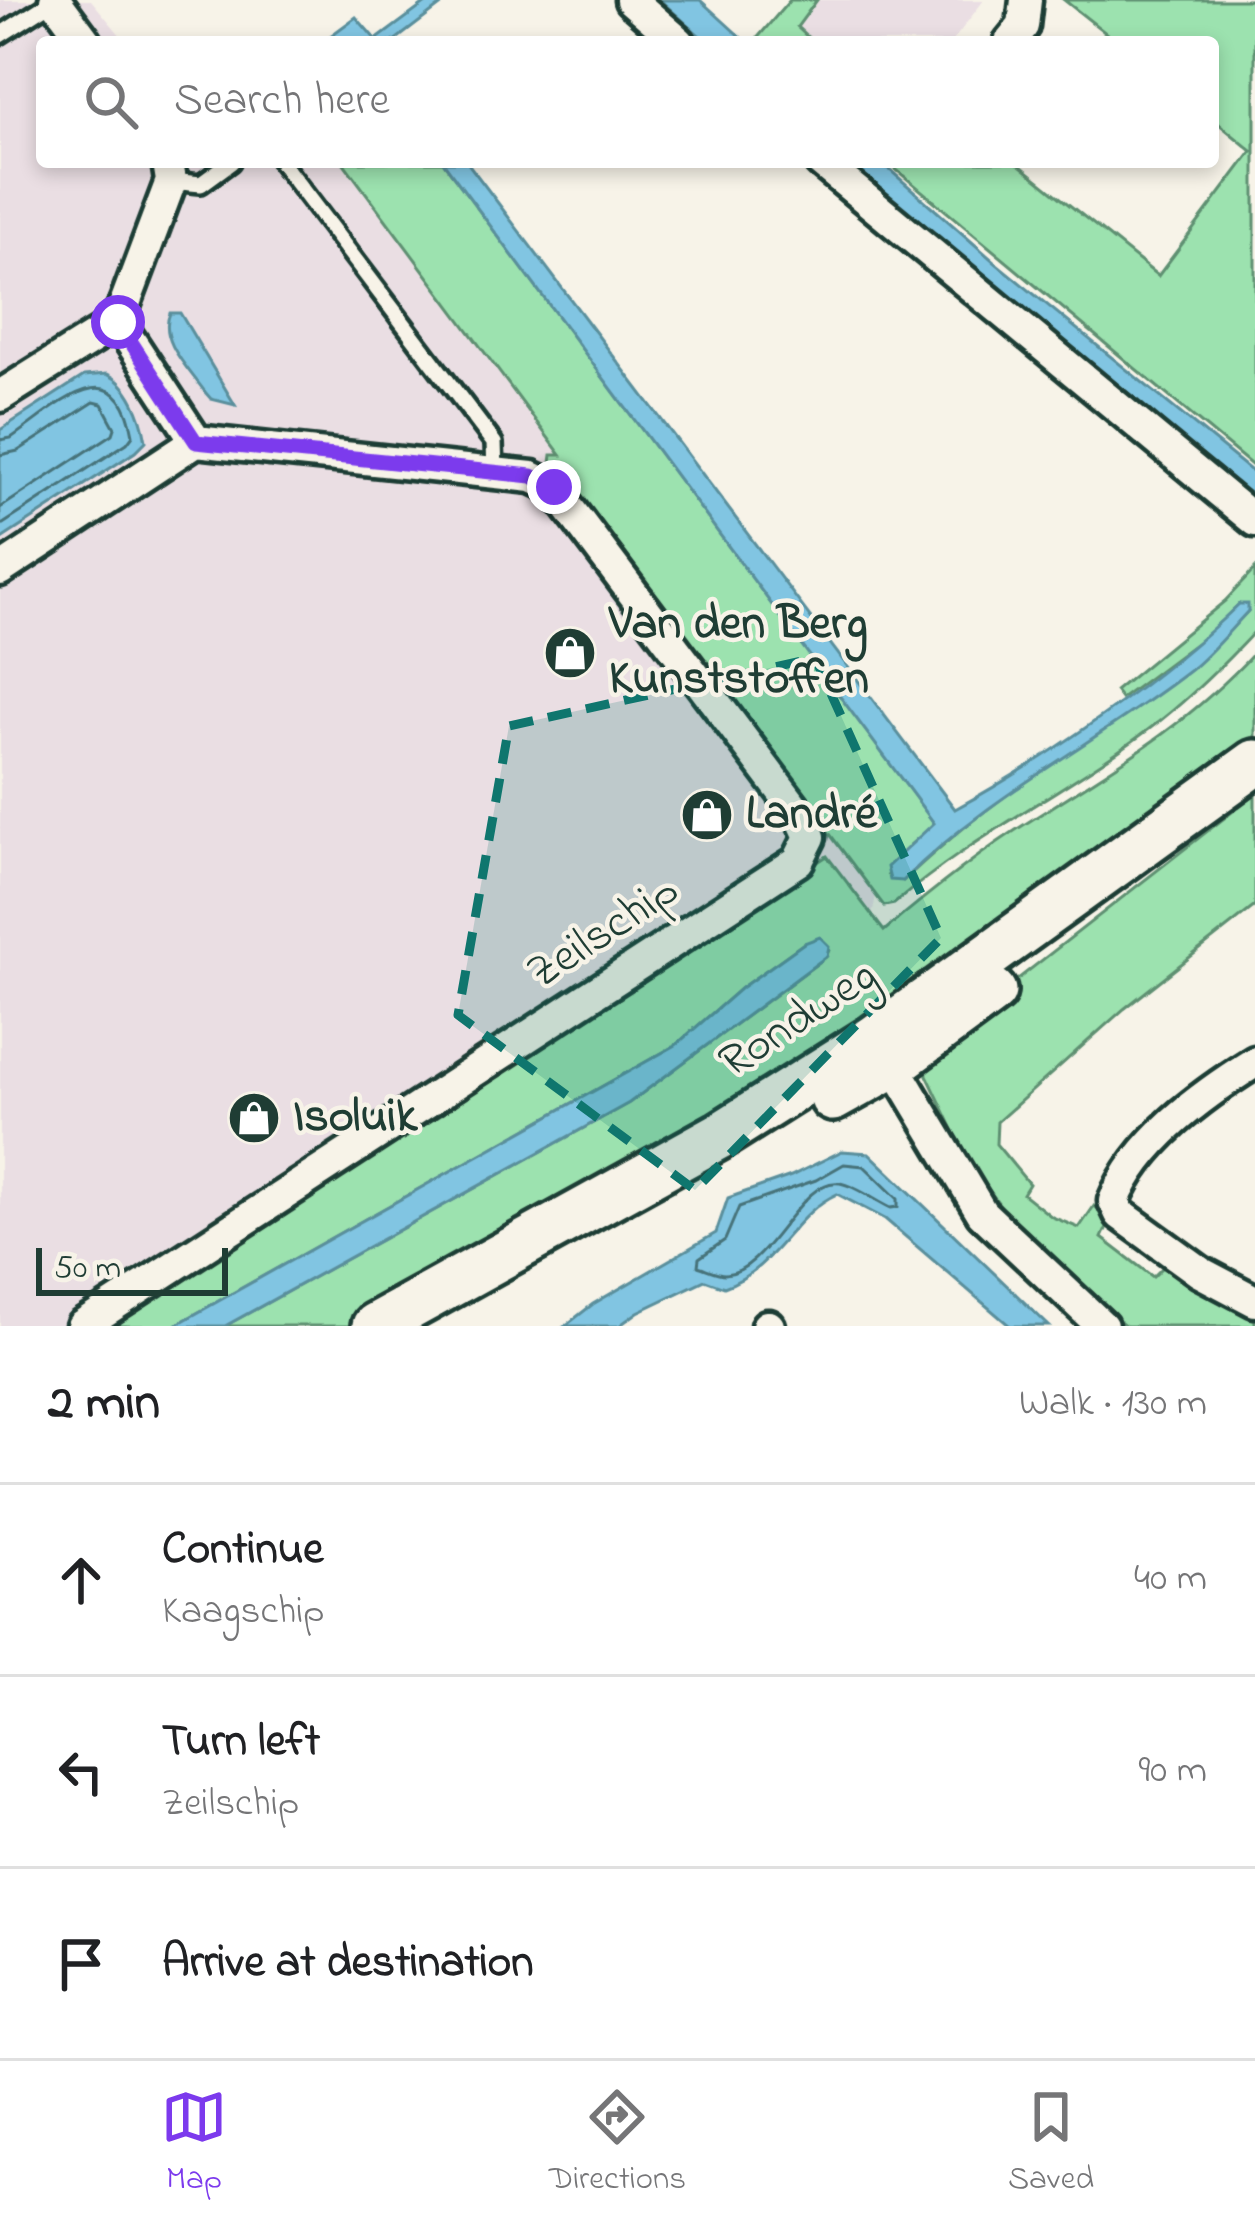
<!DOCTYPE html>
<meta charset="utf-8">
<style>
body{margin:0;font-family:"Indie Flower",sans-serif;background:#f2f2f2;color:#202124}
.scale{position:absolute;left:36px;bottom:30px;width:192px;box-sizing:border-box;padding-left:12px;border:6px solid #1f3d34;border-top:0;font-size:33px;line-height:42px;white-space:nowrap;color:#1f3d34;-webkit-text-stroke:9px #f7f3e8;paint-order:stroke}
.stop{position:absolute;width:36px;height:36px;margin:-27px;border:9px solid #7c3aed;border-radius:50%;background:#fff}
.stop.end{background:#7c3aed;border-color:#fff;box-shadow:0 3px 12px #0008}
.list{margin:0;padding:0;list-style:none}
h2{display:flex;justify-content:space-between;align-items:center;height:156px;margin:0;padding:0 48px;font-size:51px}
h2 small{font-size:39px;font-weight:400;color:#757577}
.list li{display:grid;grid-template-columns:78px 1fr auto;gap:36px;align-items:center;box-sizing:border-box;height:192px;padding:0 48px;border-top:3px solid #e0e0e0}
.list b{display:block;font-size:45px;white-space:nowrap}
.list p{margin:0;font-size:39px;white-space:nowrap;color:#757577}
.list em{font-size:39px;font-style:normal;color:#757577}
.icon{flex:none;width:66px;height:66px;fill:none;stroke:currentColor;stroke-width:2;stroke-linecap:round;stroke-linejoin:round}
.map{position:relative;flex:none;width:1255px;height:1326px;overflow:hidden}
.search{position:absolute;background:#fff;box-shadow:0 6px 18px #0003;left:36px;right:36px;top:36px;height:132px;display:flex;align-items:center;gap:30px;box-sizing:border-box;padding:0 42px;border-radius:12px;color:#757577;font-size:45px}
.sheet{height:732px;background:#fff}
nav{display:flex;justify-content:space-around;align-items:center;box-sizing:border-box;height:168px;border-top:3px solid #e0e0e0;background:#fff;font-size:33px;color:#757577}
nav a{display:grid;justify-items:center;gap:6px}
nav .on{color:#7c3aed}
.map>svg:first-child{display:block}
</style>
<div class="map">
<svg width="1255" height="1326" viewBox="0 0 1255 1326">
<rect width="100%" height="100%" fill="#f7f3e8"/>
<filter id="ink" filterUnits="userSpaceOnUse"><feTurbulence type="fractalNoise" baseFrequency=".00833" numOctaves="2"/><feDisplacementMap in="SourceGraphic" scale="24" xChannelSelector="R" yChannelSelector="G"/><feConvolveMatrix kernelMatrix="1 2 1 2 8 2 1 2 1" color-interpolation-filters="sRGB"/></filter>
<g filter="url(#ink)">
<path fill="#eadee3" d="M 0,0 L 91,0 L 126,42 L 42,42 L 42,162 L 365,162 L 887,842 L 861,969 L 162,1326 L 0,1326 Z
M 817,0 L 984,0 L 952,42 L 813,42 L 797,28 Z"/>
<path fill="#9ce2af" stroke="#5e9072" stroke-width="3" d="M 790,0 L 817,0 L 797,27 L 813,42 L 754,42 Z
M 1064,0 L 1255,0 L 1255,468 L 887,162 L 1016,162 L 1158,276 L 1252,151 L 1213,119 L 1213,42 L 1117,42 Z
M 343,162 L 443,162 L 935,824 L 910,845 L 888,875 L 903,881 C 933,853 963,827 996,803 C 1083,739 1175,692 1248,611 L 1239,604 L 1207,635 L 1121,699 L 1115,691 L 1225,601 L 1255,569 L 1255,631 C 1225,663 1195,693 1161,720 C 1075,787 976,833 894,904 L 884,906 L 551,463 L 552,455 L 561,455 Z
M 1255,652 L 1255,745 L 931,989 L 365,1326 L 225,1326 L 629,1103 L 826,957 L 829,950 L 804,943 L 741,988 L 676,1045 L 174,1326 L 99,1326 L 827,856 L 884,931 C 931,891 980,852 1033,819 C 1115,767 1189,724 1255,652 Z
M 1255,794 L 1255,906 L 1124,1009 L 997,1122 L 996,1144 L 1029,1184 L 1023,1194 L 1052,1217 L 1079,1228 L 1094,1206 L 1111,1218 L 1102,1238 L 1153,1277 L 1166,1264 L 1255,1308 L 1255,1326 L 1126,1326 L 1057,1272 L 1005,1212 L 969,1163 L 927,1075 L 926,1066 L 936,1043 Z"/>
<path fill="#81c5e2" stroke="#5a8f9c" stroke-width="3" d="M 430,0 L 448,0 L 393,42 L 322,42 L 356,17 L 376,40 Z
M 660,0 L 700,0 L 746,42 L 707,42 Z
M 443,162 L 467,162 L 955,809 C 1047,759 1164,677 1239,604 L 1248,604 L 1248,611 C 1229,631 1211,654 1189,671 C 1096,743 987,796 903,881 L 890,880 L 887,867 L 934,823 Z
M 842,162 L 881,162 L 997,264 L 1255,474 L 1255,501 Z
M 170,313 L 180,313 L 235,405 L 211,399 L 205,392 C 190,370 158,341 170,313 Z
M 107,374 C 130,384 142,417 146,441 L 135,452 L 0,540 L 0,430 L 84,376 Z
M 820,937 L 829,946 L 827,956 L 629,1103 L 225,1326 L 174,1326 L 676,1045 L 741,988 L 804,943 Z
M 842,1151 L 869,1153 L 1049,1326 L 1010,1326 L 885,1219 L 837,1194 C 792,1214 777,1268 724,1287 L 705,1280 L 638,1312 L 619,1326 L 565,1326 L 593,1304 L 716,1233 L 728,1198 L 791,1176 Z"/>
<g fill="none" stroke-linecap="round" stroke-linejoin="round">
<path stroke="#46737a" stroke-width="3" d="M 0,440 L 11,438 C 54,409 117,344 133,435 L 127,443 L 0,526
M 0,455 L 18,451 L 94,402 L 102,404 L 115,428 L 113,434 L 0,508
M 844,1164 L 864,1166 L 898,1199 L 898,1207 L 891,1208 C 876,1201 856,1186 840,1183 C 800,1176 768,1273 725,1274 C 717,1274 705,1268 698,1266 L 699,1258 L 725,1240 L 739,1207 L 816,1180 Z"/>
<g stroke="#1f3d34" stroke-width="24">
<path id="lane" d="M 0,35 L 55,0
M 281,162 L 494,443 L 495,472
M 171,181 L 201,184 L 231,162"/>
</g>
<g stroke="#1f3d34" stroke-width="39">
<path id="street" d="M 55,0 L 86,42
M 631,0 L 679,42
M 1010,42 L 1023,26 L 1026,0
M 821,162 L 1255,521
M 118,322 L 171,181 L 168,162
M 0,396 L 118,322
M 0,570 L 196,441 L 118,322
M 885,1051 L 982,1213 L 1102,1326
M 1255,1062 C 1202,1095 1138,1141 1114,1201 L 1120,1214 L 1200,1272 L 1255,1301
M 82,1326 L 798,861 L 810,837 L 800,815 L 553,487 L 532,477 L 196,441
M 767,1326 L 769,1326"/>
</g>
<g stroke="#1f3d34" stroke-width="54">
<path id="secondary" d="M 833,1098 L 894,1064 L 993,991
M 375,1326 L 719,1136 L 876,1037 L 1255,763"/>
</g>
<use href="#lane" stroke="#f7f3e8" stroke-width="15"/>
<use href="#street" stroke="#f7f3e8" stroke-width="30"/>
<use href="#secondary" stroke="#f7f3e8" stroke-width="45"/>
</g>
</g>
<g fill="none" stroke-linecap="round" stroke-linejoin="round" filter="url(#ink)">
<path stroke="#7c3aed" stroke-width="15" d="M 118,322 L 196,442 L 532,476 L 554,487"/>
</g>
<path fill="#0f766e" fill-opacity="0.2" stroke="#0f766e" stroke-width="9" stroke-dasharray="24 15" stroke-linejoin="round" d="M 815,658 L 941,938 L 695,1190 L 458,1015 L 509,726 Z"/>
<defs>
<g id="shop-disc" transform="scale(2.7)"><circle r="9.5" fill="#1f3d34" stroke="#f7f3e8"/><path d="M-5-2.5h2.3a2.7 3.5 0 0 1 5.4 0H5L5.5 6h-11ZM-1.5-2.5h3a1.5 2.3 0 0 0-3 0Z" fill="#fff"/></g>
</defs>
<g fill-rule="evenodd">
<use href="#shop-disc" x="570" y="653"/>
<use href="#shop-disc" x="707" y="815"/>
<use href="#shop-disc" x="254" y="1118"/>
</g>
<g text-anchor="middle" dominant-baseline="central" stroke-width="9" stroke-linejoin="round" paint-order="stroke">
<g font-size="48" font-weight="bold" fill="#1f3d34" stroke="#f7f3e8" text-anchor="start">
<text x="609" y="625">Van den Berg<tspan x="609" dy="55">Kunststoffen</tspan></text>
<text x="746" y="815">Landré</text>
<text x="293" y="1118">Isoluik</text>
</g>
<g font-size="48" fill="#1f3d34" stroke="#f7f3e8">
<text transform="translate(604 933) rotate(-33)">Zeilschip</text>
<text transform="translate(799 1020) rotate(-33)">Rondweg</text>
</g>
</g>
</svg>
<div class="scale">50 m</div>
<div class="stop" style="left:118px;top:322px"></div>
<div class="stop end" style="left:554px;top:487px"></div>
<div class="search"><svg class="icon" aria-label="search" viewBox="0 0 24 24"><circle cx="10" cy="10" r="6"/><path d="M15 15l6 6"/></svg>Search here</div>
</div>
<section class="sheet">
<h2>2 min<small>Walk · 130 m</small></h2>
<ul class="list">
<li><svg class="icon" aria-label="ahead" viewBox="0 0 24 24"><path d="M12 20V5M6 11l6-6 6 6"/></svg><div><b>Continue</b><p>Kaagschip</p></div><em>40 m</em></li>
<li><svg class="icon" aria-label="left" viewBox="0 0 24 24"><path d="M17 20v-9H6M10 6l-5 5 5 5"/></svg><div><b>Turn left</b><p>Zeilschip</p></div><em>90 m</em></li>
<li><svg class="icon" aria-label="arrive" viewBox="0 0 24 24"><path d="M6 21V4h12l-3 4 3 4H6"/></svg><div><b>Arrive at destination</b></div></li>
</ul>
</section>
<nav>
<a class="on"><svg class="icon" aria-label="map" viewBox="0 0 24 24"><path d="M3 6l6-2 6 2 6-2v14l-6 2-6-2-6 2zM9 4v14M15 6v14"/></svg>Map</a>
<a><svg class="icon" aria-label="directions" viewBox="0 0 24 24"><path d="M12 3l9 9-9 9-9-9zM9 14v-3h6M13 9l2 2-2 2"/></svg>Directions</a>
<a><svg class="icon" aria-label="saved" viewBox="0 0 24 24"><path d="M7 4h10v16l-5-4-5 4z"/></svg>Saved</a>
</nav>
